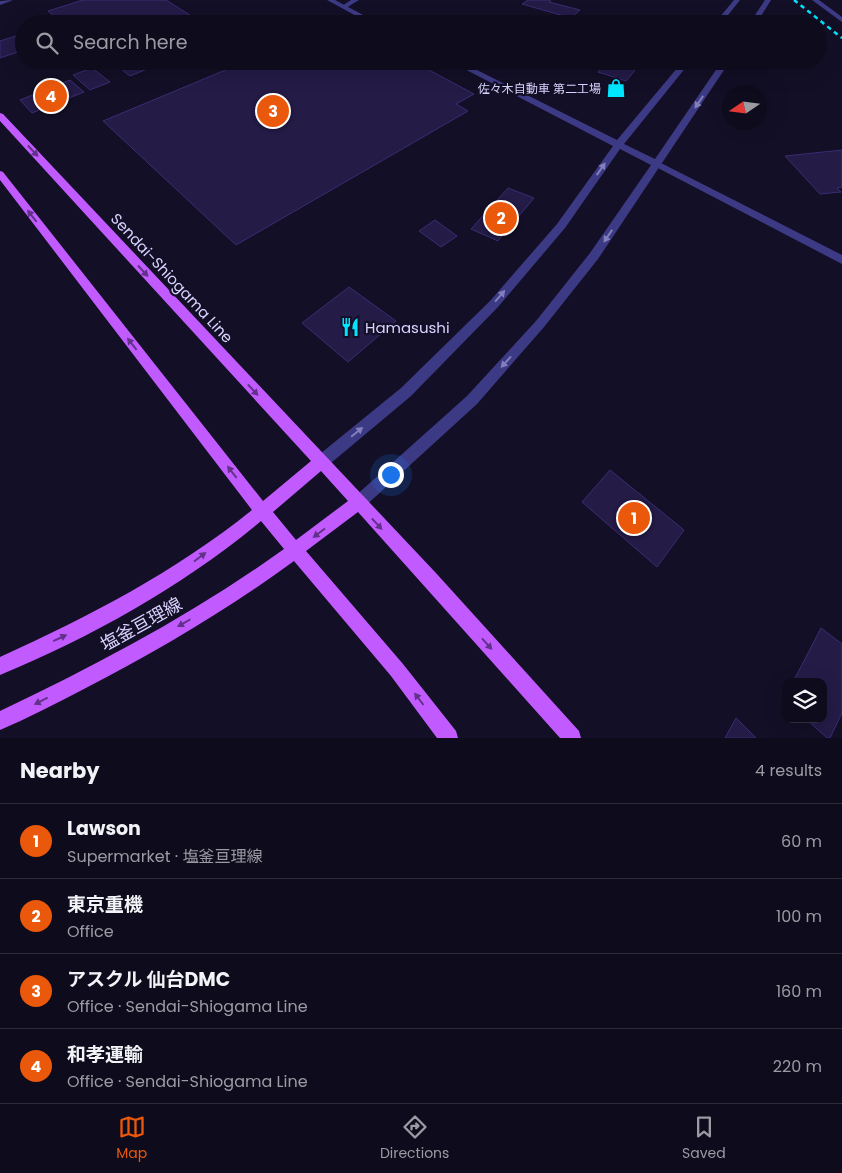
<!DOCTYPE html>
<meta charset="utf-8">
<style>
body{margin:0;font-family:Poppins,"Noto Sans JP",sans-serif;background:#1c1929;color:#f1f3f6}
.controls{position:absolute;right:15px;bottom:15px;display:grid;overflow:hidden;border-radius:10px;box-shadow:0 5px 20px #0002}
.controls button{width:45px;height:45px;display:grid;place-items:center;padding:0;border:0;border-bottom:1px solid #2e2b3b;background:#0e0b1c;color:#f1f3f6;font:25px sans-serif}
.compass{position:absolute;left:722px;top:85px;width:45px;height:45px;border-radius:50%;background:#0e0b1c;box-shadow:0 5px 20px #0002;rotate:257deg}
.you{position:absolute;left:390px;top:474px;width:18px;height:18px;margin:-12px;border:4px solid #fff;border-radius:50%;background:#1a73e8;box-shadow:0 0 0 8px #1a73e833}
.badge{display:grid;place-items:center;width:32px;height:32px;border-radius:50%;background:#ea580c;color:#fff;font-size:16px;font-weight:700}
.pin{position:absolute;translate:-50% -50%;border:2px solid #fff;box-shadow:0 1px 5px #0006}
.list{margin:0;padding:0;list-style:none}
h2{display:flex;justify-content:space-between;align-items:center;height:65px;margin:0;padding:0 20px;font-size:21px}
h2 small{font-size:16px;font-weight:400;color:#9b9ba3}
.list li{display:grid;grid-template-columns:32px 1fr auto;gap:15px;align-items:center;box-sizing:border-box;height:75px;padding:0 20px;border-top:1px solid #2e2b3b}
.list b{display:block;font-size:19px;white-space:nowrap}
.list p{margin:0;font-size:16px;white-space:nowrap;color:#9b9ba3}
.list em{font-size:16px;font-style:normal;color:#9b9ba3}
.icon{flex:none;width:28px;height:28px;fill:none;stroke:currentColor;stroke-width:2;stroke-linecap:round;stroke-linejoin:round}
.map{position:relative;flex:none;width:842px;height:738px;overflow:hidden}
.search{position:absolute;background:#0e0b1c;box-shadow:0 5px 20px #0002;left:15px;right:15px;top:15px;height:55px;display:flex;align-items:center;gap:12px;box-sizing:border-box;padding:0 18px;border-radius:28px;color:#9b9ba3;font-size:19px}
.sheet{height:365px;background:#0e0b1c}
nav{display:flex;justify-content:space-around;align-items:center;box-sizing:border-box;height:70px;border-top:1px solid #2e2b3b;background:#0e0b1c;font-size:14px;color:#9b9ba3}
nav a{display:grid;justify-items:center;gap:2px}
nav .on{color:#ea580c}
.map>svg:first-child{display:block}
</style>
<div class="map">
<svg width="842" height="738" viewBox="0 0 842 738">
<rect width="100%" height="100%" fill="#130f26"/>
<path fill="#241b47" stroke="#3b2d73" d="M 83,0 L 166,0 L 204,24 L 63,24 L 48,11 Z
M 528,0 L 551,0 L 549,2 L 580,10 L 571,18 L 522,4 Z
M 22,34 L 24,36 L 24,50 L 0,58 L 0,41 Z
M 111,61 L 167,61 L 130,76 Z
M 247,61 L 412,61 L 474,94 L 456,104 L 468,111 L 236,245 L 103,121 Z
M 608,61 L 609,61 L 636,69 L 626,81 L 598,72 Z
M 92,68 L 110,82 L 90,90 L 73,75 Z
M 70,80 L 84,92 L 32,113 L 20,100 Z
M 614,83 L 625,86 L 620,93 L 609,90 Z
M 842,150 L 842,187 L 837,188 L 841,192 L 820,194 L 785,156 Z
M 508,188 L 534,198 L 498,241 L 471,229 Z
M 435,220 L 457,236 L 441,247 L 419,231 Z
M 349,287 L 396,321 L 348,362 L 302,323 Z
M 610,470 L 684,530 L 657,567 L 582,502 Z
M 821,628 L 842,644 L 842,713 L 830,738 L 827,738 L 806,719 L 823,719 L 823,682 L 793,682 Z
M 736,718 L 756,738 L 725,738 Z"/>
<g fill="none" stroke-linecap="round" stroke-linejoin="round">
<path fill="#3d3a85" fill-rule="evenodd" d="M 12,0 L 11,1 L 0,5 L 0,1 Z
M 351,0 L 359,0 L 346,8 L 342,8 L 342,6 Z
M 657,161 L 842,255 L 842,264 L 654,166 L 652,164 Z"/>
<path fill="#3d3a85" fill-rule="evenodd" d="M 327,0 L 335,0 L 380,24 L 371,24 Z
M 734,0 L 740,0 L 721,24 L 714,24 Z
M 765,0 L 771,0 L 756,24 L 749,24 Z
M 812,0 L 819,0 L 842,17 L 842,22 Z
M 449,61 L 459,61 L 617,140 L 683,61 L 691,61 L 624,144 L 655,159 L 722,61 L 730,61 L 598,259 L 544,327 L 477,404 L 363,508 L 358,510 L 353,508 L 351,503 L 353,498 L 467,396 L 536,321 L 590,253 L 651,165 L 620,149 L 565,228 L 498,307 L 411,396 L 325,468 L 320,470 L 315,468 L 313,463 L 315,458 L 401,388 L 490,301 L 557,224 L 613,146 Z"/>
<path fill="#c25bff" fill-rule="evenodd" d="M 0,113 L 3,114 L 435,572 L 579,731 L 581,738 L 560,738 L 358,512 L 306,551 L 403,664 L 456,731 L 458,738 L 437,738 L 391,676 L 294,561 C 227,610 156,652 82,690 C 55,704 28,718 0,730 L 0,711 C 99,664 195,613 284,549 L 261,521 C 183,586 93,636 0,675 L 0,657 C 90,616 175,572 252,510 L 0,180 L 0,171 L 3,172 L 263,501 L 311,461 L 0,121 ZM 321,471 L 348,501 L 296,540 L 273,512 Z"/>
<path stroke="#00e5ff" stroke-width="2.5" stroke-dasharray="4.5 4" stroke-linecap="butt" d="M 794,0 L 842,38"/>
</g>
<defs><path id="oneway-solid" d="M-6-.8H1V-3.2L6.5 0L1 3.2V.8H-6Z" transform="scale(1.25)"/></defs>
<g fill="#837fbc">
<use href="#oneway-solid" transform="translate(699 102) rotate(124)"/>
<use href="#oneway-solid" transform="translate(601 169) rotate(-55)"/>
<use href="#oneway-solid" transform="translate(608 236) rotate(124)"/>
<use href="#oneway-solid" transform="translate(500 296) rotate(-49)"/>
<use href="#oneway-solid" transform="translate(506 362) rotate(132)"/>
<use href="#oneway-solid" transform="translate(357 432) rotate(-39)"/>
</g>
<g fill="#623188">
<use href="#oneway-solid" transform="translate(33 151) rotate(47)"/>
<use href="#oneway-solid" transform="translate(32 216) rotate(-128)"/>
<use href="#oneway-solid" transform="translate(143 271) rotate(47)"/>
<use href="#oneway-solid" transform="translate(132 344) rotate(-128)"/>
<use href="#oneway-solid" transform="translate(253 390) rotate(47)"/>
<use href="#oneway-solid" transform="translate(232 472) rotate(-128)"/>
<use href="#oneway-solid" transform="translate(377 524) rotate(47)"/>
<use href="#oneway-solid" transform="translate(319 533) rotate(143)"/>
<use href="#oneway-solid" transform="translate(200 557) rotate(-37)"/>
<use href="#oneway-solid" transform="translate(184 623) rotate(150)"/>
<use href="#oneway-solid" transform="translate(60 638) rotate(-25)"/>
<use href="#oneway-solid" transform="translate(487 644) rotate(48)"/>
<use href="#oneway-solid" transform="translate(419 699) rotate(-127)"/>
<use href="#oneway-solid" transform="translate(41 701) rotate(153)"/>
</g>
<defs>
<g id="shop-bare" transform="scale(1.5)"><path d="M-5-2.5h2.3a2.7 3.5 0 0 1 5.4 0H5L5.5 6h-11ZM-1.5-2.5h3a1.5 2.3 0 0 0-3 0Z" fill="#00e5ff" stroke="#130f26" stroke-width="2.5" paint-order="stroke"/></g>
<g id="restaurant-bare" transform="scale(1.5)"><path d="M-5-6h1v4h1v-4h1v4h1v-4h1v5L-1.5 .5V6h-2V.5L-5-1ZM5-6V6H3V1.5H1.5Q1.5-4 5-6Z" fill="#00e5ff" stroke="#130f26" stroke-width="2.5" paint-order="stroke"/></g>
</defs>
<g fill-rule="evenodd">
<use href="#shop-bare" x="616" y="88"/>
<use href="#restaurant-bare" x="350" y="327"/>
</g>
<g text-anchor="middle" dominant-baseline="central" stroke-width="4.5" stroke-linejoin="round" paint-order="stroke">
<g font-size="12" fill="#d9d4ff" stroke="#130f26" text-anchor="end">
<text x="601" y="88">佐々木自動車 第二工場</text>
</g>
<g font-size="15" fill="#d9d4ff" stroke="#130f26">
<text transform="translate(172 278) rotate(47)">Sendai-Shiogama Line</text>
</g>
<g font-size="15" fill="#d9d4ff" stroke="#130f26" text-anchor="start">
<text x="365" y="327">Hamasushi</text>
</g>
<g font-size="18" fill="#d9d4ff" stroke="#130f26">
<text transform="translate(141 624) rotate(-29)">塩釜亘理線</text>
</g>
</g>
</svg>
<div class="controls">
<button><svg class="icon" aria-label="layers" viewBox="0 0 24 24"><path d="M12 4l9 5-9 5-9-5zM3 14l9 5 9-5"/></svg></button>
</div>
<svg class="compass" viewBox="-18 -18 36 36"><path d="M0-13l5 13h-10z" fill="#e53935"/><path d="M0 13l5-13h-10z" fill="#9b9ba3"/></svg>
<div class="you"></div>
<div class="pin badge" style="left:634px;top:518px">1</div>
<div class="pin badge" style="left:501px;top:218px">2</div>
<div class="pin badge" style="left:273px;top:111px">3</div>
<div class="pin badge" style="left:51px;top:96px">4</div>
<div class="search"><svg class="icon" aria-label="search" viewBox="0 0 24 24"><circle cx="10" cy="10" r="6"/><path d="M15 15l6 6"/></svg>Search here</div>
</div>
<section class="sheet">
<h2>Nearby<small>4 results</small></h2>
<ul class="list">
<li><span class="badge">1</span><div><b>Lawson</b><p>Supermarket · 塩釜亘理線</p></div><em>60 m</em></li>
<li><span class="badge">2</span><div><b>東京重機</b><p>Office</p></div><em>100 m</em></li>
<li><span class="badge">3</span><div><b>アスクル 仙台DMC</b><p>Office · Sendai-Shiogama Line</p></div><em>160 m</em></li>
<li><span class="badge">4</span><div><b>和孝運輸</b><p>Office · Sendai-Shiogama Line</p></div><em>220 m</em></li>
</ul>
</section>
<nav>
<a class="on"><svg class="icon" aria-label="map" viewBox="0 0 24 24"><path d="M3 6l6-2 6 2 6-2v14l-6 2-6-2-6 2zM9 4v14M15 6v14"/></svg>Map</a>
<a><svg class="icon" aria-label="directions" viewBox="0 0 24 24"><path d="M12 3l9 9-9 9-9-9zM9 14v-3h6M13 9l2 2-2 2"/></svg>Directions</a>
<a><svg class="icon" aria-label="saved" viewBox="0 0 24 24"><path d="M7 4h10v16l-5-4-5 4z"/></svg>Saved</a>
</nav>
